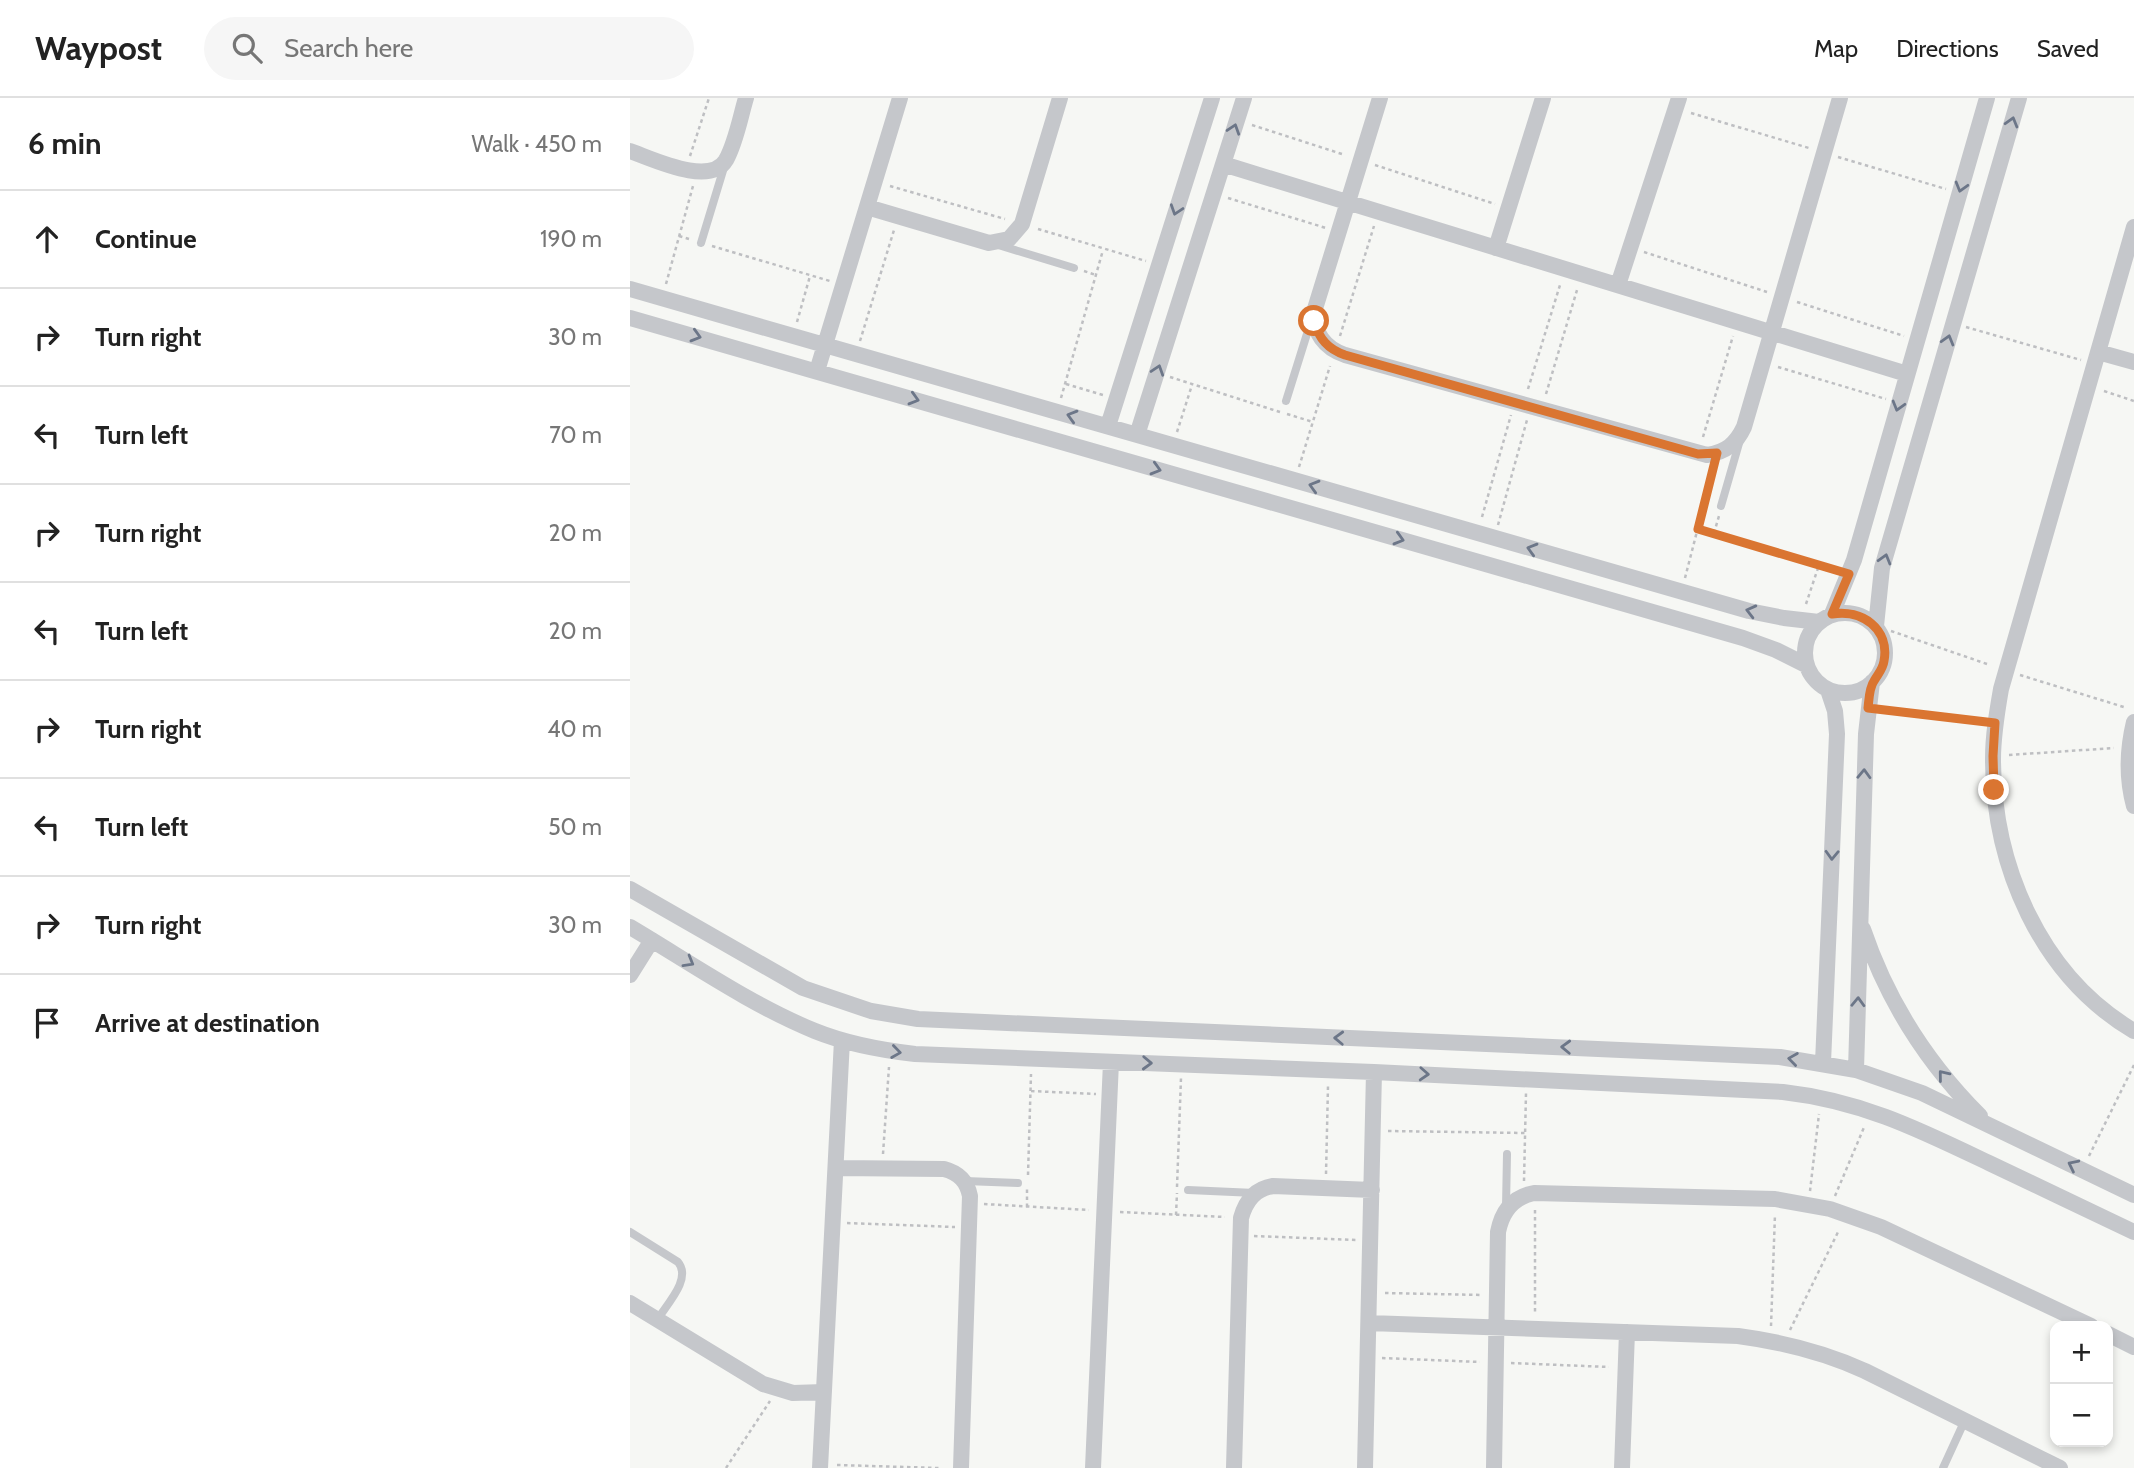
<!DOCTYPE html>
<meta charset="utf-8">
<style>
body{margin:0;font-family:Cabin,sans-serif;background:#f6f6f6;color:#222}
.controls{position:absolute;right:21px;bottom:21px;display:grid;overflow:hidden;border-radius:14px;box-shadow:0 4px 10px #0003}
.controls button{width:63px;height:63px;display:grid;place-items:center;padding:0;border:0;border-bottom:2px solid #e0e0e0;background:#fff;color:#222;font:35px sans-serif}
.stop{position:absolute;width:21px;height:21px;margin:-16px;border:5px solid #da7531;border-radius:50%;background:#fff}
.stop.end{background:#da7531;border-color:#fff;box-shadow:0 2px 7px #0008}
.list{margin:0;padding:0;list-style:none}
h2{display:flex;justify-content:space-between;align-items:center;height:91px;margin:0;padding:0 28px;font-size:30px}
h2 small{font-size:23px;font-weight:400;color:#767676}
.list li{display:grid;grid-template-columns:46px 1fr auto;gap:21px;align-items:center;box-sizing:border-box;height:98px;padding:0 28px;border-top:2px solid #e0e0e0}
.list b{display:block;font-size:26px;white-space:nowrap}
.list em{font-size:23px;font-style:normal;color:#767676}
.icon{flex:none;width:38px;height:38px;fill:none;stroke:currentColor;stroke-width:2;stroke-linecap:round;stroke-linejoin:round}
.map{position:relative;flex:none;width:1504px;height:1370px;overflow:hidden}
header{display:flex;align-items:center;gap:42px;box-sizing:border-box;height:98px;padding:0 35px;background:#fff;border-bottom:2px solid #e0e0e0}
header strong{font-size:33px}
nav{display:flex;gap:38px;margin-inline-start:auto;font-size:24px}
.search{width:490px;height:63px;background:#f6f6f6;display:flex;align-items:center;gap:18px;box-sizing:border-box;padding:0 24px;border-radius:38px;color:#767676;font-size:26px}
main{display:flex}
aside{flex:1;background:#fff}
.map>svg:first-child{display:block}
</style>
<header>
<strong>Waypost</strong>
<div class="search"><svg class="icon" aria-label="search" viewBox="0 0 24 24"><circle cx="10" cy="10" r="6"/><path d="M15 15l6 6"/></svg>Search here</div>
<nav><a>Map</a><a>Directions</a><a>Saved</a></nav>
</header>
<main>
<aside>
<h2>6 min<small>Walk · 450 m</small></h2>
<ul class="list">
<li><svg class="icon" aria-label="ahead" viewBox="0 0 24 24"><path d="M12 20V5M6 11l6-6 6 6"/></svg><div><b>Continue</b></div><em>190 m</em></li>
<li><svg class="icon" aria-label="right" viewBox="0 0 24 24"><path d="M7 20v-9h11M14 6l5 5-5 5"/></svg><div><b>Turn right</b></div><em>30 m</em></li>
<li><svg class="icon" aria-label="left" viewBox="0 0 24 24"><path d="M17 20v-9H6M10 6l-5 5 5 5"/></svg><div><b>Turn left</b></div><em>70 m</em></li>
<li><svg class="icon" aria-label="right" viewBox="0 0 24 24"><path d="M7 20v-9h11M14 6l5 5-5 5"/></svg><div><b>Turn right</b></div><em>20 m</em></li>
<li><svg class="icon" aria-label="left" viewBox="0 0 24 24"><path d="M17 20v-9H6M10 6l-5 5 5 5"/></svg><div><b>Turn left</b></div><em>20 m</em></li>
<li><svg class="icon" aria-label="right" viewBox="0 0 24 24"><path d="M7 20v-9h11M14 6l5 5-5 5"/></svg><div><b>Turn right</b></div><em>40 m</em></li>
<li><svg class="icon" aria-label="left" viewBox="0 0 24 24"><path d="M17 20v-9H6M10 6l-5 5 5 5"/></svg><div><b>Turn left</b></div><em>50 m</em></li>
<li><svg class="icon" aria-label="right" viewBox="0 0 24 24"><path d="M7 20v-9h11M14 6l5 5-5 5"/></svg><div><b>Turn right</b></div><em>30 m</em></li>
<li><svg class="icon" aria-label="arrive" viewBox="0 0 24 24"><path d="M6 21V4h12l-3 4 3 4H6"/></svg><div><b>Arrive at destination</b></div></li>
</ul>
</aside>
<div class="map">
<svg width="1504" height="1370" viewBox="0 0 1504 1370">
<rect width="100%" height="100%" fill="#f6f7f4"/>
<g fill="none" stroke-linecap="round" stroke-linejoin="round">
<path stroke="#bebfc2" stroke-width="2.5" stroke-dasharray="3.5 3.5" stroke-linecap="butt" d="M 1061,15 L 1179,50
M 622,27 L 715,57
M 60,58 L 79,0
M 1208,59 L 1316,91
M 745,67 L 865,106
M 260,88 L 375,121
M 598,100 L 696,130
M 408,131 L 516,163
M 49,138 L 59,141
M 82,148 L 200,183
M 1014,154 L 1137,194
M 454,173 L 466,177
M 36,186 L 63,88
M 1167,204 L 1274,238
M 167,224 L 180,178
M 1336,229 L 1451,262
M 710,238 L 744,128
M 230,243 L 264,132
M 1148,269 L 1256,301
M 540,279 L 650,314
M 436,286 L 473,297
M 898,291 L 930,187
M 1474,293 L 1504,303
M 916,296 L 947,192
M 431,300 L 473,152
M 657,316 L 683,324
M 547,334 L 562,287
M 1073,339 L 1103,238
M 669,369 L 700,268
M 852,419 L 881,317
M 868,427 L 897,322
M 1067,431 L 1203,471
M 1084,435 L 1089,418
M 1055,480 L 1083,371
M 1176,506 L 1189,467
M 1261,533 L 1360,567
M 1390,577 L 1497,610
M 1254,612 L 1351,623
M 1379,657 L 1484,650
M 401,993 L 466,996
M 758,1033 L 895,1035
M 253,1056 L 259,969
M 1459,1058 L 1504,967
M 696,1076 L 698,988
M 398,1077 L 401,976
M 894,1083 L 896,995
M 547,1089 L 551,980
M 1180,1093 L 1189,1016
M 1205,1098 L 1235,1027
M 354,1106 L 459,1112
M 397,1109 L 397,1091
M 905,1112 L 905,1217
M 490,1114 L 595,1119
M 546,1117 L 547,1095
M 217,1125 L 325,1129
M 624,1138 L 726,1142
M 755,1195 L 853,1197
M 1141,1228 L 1145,1116
M 1160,1232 L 1209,1132
M 752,1260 L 850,1264
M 881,1265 L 979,1269
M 207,1367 L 309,1370
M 96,1370 L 140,1303"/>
<path stroke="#c5c7cb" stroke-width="8" d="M 71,145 L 95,66
M 365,146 L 444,170
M 656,303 L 681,223
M 1091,408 L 1110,342
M 335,1083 L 388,1085
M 558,1092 L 625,1095
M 876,1109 L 877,1056
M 0,1134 L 48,1164 C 62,1181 37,1206 27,1222
M 1313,1370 L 1335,1322"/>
<path stroke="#c5c7cb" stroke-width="16" d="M 750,0 L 684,214 C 684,235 694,250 715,257 L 1077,357 C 1096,354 1106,346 1114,329 L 1210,0
M 0,53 C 23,61 80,89 96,62 C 106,44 110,20 116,0
M 593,66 L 1277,276
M 237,109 L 359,145 L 379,141 L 392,126 L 430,0
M 1504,129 L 1371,591 C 1367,614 1363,637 1363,661 C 1363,767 1410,878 1504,933
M 866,150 L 913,0
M 988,187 L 1049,0
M 0,191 L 1119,513 L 1154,520 L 1189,524
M 0,220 L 1113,540 L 1146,552 L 1176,567
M 1468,254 L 1504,264
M 187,273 L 270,0
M 478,328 L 582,0
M 507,337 L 614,0
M1175 555a40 40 0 1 1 80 0a40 40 0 1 1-80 0Z
M 1202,516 L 1224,462 L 1357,0
M 1246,528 L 1252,470 L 1389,0
M 1504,624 C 1497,653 1496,679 1504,708
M 0,791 L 173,890 L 241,913 L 288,921 L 1150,959 L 1226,972 L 1292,995 L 1504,1097
M 0,829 C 59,864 121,907 185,933 C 217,946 250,952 285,956 L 744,974 L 1153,994 C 1232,1003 1288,1031 1359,1065 C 1407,1088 1456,1111 1504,1134
M 1233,831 C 1257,902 1297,965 1350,1018
M 0,877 L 22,842
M 1193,965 L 1207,636 L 1205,613 L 1198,592
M 1226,972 L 1236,636 L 1242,584
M 206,1070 L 314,1071 C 329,1075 337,1083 340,1098 L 331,1370
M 0,1205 L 133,1286 L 163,1295 L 194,1294
M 739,1225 L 1108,1238 C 1153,1244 1194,1254 1235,1273 L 1430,1370
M 1478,1236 L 1504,1249
M 190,1370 L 212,942
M 463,1370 L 481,964
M 604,1370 L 611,1120 C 616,1102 625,1091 643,1088 L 742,1092
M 735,1370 L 744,974
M 864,1370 L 868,1134 C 872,1113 883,1099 904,1095 L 1145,1101 L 1200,1111 L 1251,1129 L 1461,1228
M 992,1370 L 997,1234"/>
</g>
<defs><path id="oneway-chevron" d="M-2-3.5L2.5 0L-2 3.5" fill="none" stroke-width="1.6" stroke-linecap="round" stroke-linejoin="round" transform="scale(1.75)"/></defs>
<g stroke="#6c7688">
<use href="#oneway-chevron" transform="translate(1382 24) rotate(-74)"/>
<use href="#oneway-chevron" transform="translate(604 31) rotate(-72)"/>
<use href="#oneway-chevron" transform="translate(1331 89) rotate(106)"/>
<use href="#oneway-chevron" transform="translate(546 112) rotate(108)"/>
<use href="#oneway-chevron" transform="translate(66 238) rotate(16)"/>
<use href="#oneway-chevron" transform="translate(1318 242) rotate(-74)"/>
<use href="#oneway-chevron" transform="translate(528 272) rotate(-72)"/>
<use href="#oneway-chevron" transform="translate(284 301) rotate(16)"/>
<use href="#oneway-chevron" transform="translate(1268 308) rotate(106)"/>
<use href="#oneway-chevron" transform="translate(442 318) rotate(-164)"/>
<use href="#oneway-chevron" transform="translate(526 371) rotate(16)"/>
<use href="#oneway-chevron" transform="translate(684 388) rotate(-164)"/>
<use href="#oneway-chevron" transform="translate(769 441) rotate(16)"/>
<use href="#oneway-chevron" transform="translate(902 451) rotate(-164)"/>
<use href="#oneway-chevron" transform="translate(1255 461) rotate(-74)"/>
<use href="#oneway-chevron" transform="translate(1121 513) rotate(-166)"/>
<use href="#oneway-chevron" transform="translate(1234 676) rotate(-88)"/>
<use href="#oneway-chevron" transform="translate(1202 757) rotate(92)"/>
<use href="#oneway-chevron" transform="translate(59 864) rotate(30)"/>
<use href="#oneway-chevron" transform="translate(1228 904) rotate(-88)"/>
<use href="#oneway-chevron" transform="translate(709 940) rotate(-178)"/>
<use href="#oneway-chevron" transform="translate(936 949) rotate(-178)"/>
<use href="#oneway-chevron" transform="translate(266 954) rotate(8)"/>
<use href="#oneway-chevron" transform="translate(1163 961) rotate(-172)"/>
<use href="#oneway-chevron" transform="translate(517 965) rotate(2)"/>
<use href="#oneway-chevron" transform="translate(794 976) rotate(3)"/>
<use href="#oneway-chevron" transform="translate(1313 977) rotate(-129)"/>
<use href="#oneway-chevron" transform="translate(1443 1067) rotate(-154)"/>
</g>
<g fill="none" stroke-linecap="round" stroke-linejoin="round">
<path stroke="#da7531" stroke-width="9" d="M 684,223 C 689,241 698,251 715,257 L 1068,356 L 1087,355 L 1068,431 L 1219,476 L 1202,516 C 1232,511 1260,531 1254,563 C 1253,571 1248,576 1244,583 C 1239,590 1239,602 1238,610 L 1365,625 L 1363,658 L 1364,692"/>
</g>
</svg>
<div class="controls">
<button>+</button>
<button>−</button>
</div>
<div class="stop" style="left:684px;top:223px"></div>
<div class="stop end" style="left:1364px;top:692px"></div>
</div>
</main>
